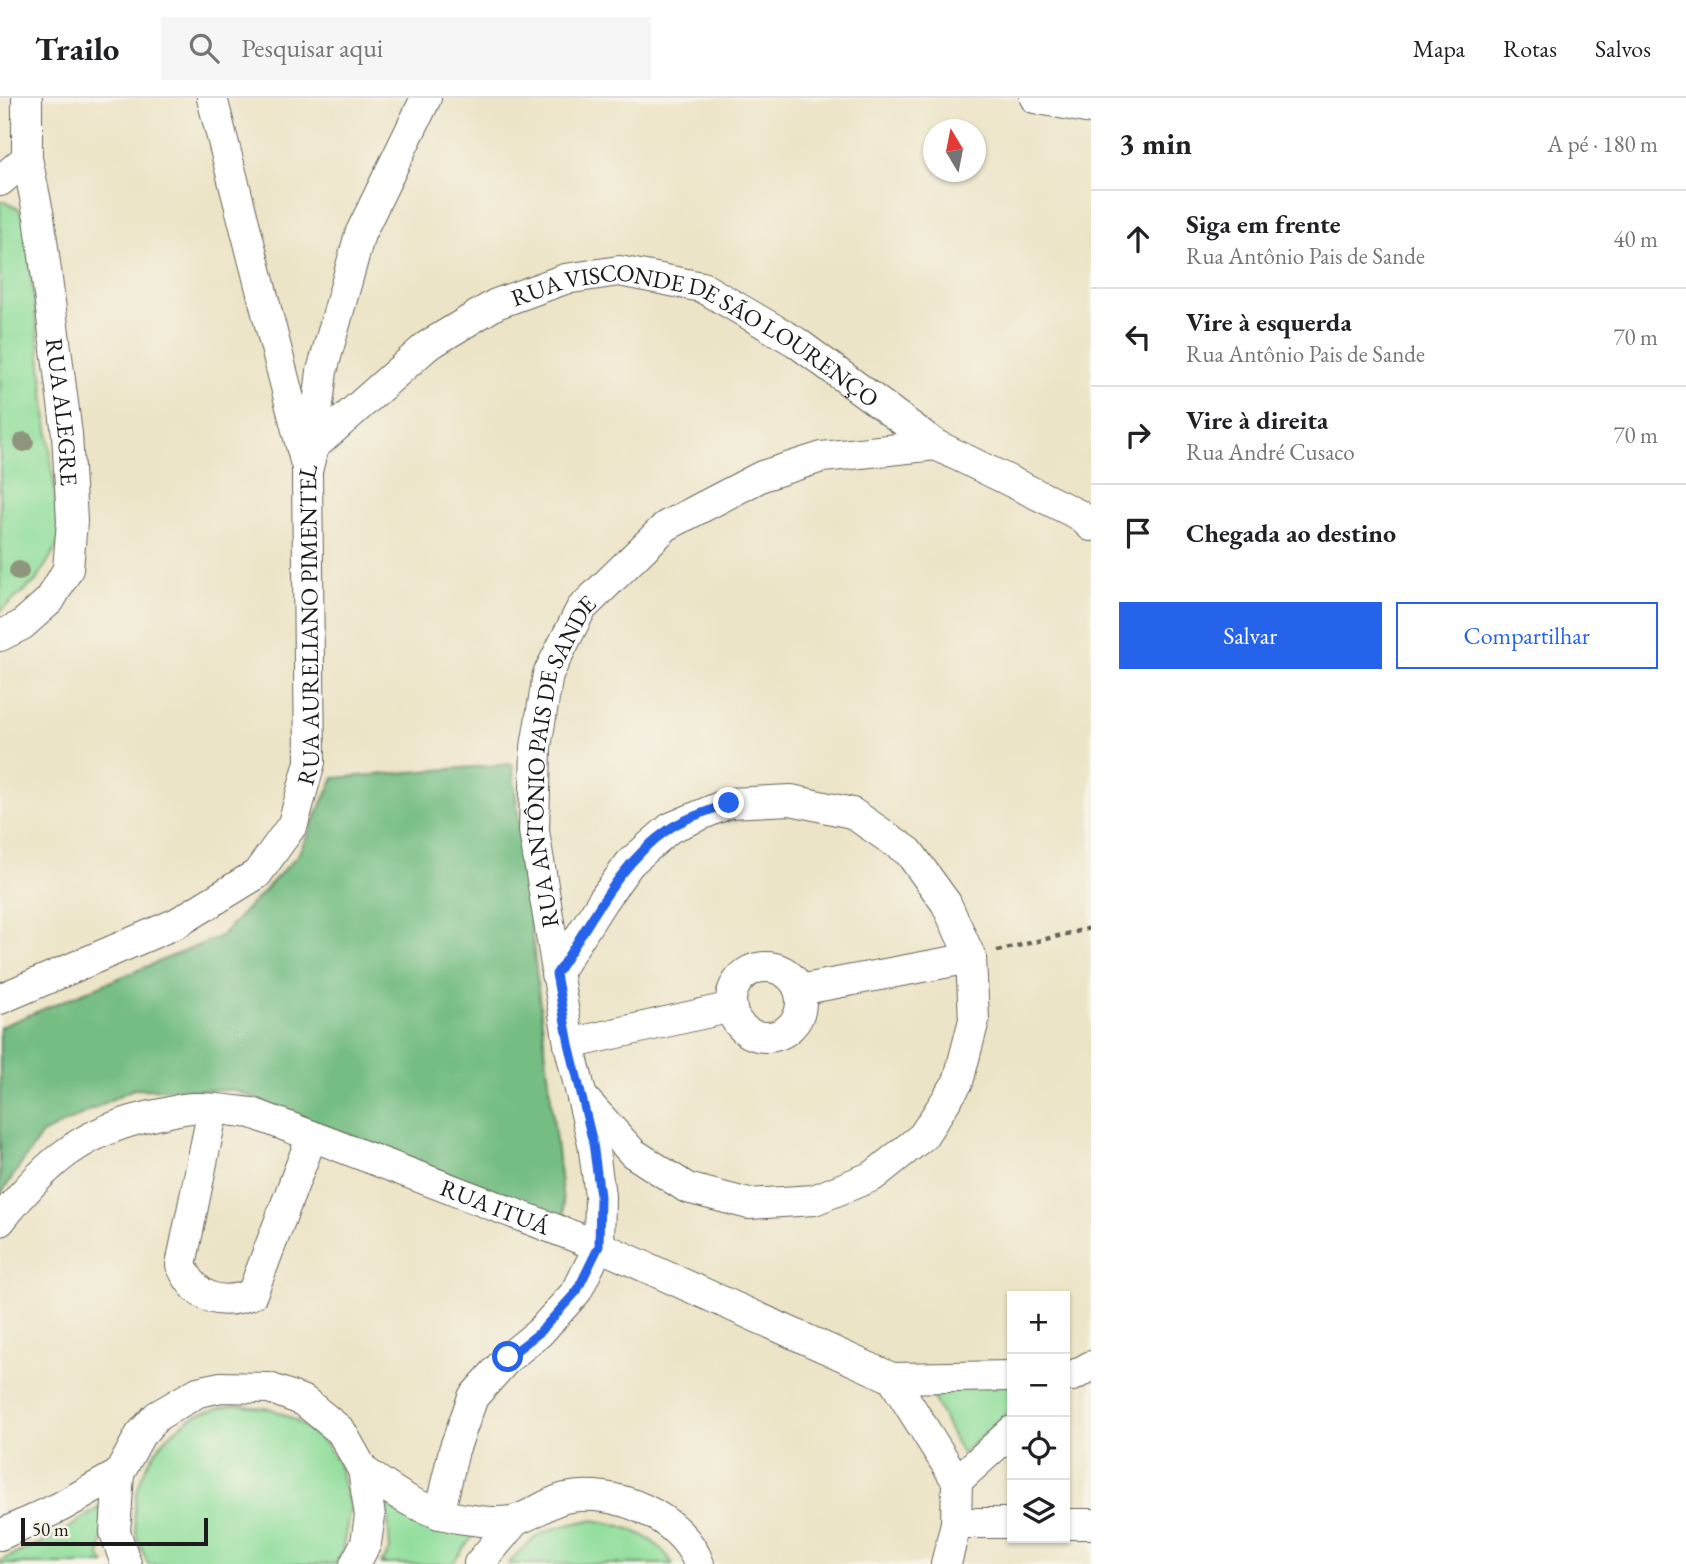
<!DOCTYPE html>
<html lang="pt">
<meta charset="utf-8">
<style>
body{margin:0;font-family:"EB Garamond",serif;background:#f6f6f6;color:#202124}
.controls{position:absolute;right:21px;bottom:21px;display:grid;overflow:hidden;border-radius:0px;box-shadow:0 2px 5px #0004}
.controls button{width:63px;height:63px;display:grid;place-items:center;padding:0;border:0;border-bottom:2px solid #e0e0e0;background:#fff;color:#202124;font:35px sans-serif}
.compass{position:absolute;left:923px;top:21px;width:63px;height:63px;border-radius:50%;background:#fff;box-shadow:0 2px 5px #0004;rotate:350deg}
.scale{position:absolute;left:21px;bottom:18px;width:187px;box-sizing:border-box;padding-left:7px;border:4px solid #1c1c1c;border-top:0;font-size:19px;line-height:24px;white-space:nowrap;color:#1c1c1c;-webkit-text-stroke:5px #f7f3e8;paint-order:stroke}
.stop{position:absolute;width:21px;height:21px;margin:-16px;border:5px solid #2563eb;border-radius:50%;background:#fff}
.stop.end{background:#2563eb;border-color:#fff;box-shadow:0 2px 7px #0008}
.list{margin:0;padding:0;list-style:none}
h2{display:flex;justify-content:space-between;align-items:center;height:91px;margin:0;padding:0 28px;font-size:30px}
h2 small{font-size:23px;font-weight:400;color:#757577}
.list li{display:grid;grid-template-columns:46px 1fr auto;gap:21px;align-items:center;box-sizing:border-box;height:98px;padding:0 28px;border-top:2px solid #e0e0e0}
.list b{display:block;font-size:26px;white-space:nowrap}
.list p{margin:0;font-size:23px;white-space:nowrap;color:#757577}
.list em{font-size:23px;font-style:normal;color:#757577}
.actions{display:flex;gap:14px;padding:21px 28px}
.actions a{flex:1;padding:16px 0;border:2px solid #2563eb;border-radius:0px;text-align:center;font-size:24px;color:#2563eb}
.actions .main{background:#2563eb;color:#fff}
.icon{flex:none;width:38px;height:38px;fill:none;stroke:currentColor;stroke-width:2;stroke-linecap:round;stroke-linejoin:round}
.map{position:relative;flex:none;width:1091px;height:1466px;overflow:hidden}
header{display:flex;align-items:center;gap:42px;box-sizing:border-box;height:98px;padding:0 35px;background:#fff;border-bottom:2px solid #e0e0e0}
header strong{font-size:33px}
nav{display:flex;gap:38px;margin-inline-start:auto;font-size:24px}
.search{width:490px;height:63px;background:#f6f6f6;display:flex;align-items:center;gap:18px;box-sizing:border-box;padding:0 24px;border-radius:0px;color:#757577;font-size:26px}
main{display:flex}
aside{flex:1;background:#fff}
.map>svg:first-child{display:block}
</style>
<header>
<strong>Trailo</strong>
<div class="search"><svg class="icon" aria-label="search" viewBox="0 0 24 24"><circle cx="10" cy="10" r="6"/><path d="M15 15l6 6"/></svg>Pesquisar aqui</div>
<nav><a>Mapa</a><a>Rotas</a><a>Salvos</a></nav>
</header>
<main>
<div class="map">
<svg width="1091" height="1466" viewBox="0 0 1091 1466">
<rect width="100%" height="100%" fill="#f7f3e8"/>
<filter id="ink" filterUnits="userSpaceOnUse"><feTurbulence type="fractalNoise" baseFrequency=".0143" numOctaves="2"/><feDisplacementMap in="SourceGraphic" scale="14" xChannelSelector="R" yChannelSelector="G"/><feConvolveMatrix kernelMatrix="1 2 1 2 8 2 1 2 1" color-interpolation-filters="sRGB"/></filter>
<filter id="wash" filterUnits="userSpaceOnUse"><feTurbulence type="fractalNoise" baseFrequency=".00686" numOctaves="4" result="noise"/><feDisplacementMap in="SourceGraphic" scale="28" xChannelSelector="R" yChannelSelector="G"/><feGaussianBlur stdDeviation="1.57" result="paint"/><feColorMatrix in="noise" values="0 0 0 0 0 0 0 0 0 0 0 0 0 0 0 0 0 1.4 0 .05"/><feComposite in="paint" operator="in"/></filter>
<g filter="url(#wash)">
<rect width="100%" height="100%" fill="#ece4c6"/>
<path fill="#90de9b" stroke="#567d5c" stroke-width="2" d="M 0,102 L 19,111 L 26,128 L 60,443 L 36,483 L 0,513 Z
M 1012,1286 L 1012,1311 L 962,1356 L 929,1292 Z
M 234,1307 L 272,1311 L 297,1323 L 326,1347 L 338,1365 L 350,1411 L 341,1458 L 335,1466 L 148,1466 C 144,1456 138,1446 136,1435 C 128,1387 154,1340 197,1317 C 208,1312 222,1310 234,1307 Z
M 387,1402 L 431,1428 L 474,1437 L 452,1466 L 381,1466 L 390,1452 Z
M 106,1405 L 100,1459 L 105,1466 L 0,1466 L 0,1463 L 58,1437 Z
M 591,1422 C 623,1426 656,1437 673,1466 L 508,1466 C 535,1434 551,1429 591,1422 Z"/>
<path fill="#74bd83" stroke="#486c50" stroke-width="2" d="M 512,666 L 565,1121 L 234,992 L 133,991 L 42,1036 L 0,1097 L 0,929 L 221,838 L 298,757 L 334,680 Z"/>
</g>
<g filter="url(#ink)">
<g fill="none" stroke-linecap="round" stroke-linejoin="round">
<g stroke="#656258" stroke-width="32">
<g id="minor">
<path d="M 212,0 L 305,363"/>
<path d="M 1035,0 L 1091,11"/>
<path d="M 27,60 L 27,0"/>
<path id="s1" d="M 0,83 L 27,60 L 39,119 L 67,336 L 72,423 L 68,471 L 50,502 L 22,527 L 0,538"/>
<path id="s2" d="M 313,349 L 427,248 L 496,206 L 565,181 L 619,173 L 702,189 L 796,244 L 936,347 L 1079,417 L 1091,428"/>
<circle cx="766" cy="904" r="35"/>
<path d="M 556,876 L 603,802 L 630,765 L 670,730 L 729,705 L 791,702 L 852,715 L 909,754 L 946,805 L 971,860 L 974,922 L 958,984 L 923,1038 L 873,1078 L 814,1102 L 749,1106 L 687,1090 L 633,1055 L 584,1001"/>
<path d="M 799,892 L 971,860"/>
<path id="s3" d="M 0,901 L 177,825 L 257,776 L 293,726 L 310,664 L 307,373 L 313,349 L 322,273 L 360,136 L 426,0"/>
<path d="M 569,946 L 732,909"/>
<path d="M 213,1011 L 181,1167 C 196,1200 218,1209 252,1196 L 312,1038"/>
<path id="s4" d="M 0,1123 C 46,1065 82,1032 156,1017 C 168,1015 181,1010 193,1010 C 212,1009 233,1013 252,1015 L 599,1148 L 892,1280 L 1012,1278"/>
<path d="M 1065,1278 L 1073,1278 L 1091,1268"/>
<path d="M 892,1280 L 957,1383 L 956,1425 L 946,1466"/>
<path d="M 363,1372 C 398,1398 428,1418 473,1422 C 485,1424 504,1425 516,1422 C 533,1417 548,1404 565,1400 C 612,1389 682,1418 699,1466"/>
<path d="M 957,1383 L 1012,1333"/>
<path id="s5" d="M 439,1416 L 454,1352 L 473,1299 L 508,1260 L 539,1235 L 577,1193 L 599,1148 L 600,1098 L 593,1045 L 569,946 L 534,733 L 536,649 L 548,576 L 581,511 L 666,428 L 762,378 L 822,359 L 936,347"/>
<path d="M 956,1425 L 1012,1425"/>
<path d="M 1065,1426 L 1091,1426"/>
<path d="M 0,1437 L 60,1409 L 119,1376"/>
<path d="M 126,1466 L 115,1434 L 119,1376 L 140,1337 L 157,1318 L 198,1294 L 221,1289 L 269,1290 L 304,1303 L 341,1333 L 363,1372 L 370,1418 L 366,1445 L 355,1466"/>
<path d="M 479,1466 L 515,1423"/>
</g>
</g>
<path stroke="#656258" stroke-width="4.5" stroke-dasharray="5 5" stroke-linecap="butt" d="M 997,853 L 1091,830"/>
<use href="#minor" stroke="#fff" stroke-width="30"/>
</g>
<g fill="#8d967d">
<circle cx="24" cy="344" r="10"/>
<circle cx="19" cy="473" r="10"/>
</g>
</g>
<g fill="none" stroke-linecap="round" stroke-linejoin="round" filter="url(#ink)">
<path stroke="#2563eb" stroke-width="9" d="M 508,1259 L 539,1235 L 577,1193 L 599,1148 L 600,1098 L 593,1045 L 569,946 L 556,876 C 591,826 617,766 669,731 C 686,719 710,713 729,705"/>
</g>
<g text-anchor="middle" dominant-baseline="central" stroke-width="5" stroke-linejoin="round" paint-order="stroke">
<g font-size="24" fill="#1c1c1c" stroke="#f7f3e8">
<text stroke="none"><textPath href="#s2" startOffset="452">RUA VISCONDE DE SÃO LOURENÇO</textPath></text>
<text stroke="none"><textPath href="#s1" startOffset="292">RUA ALEGRE</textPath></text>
<text stroke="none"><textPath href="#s3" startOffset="550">RUA AURELIANO PIMENTEL</textPath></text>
<text stroke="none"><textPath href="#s5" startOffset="816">RUA ANTÔNIO PAIS DE SANDE</textPath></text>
<text stroke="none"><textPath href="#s4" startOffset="551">RUA ITUÁ</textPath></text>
</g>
</g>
</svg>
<div class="controls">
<button>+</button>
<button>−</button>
<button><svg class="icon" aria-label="locate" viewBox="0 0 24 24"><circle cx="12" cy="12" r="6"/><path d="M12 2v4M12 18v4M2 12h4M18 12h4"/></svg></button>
<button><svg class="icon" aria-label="layers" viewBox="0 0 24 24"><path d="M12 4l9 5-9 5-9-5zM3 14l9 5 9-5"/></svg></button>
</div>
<svg class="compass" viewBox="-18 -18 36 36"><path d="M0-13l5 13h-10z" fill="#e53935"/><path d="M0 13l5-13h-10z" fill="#757577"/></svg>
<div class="scale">50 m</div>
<div class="stop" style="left:508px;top:1259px"></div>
<div class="stop end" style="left:729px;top:705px"></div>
</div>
<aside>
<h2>3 min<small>A pé · 180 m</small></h2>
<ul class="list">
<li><svg class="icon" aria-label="ahead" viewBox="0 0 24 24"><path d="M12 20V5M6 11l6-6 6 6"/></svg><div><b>Siga em frente</b><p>Rua Antônio Pais de Sande</p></div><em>40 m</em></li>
<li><svg class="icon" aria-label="left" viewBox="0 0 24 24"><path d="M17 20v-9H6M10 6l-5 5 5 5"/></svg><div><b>Vire à esquerda</b><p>Rua Antônio Pais de Sande</p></div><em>70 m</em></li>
<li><svg class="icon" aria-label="right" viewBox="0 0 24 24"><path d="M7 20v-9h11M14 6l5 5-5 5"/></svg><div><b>Vire à direita</b><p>Rua André Cusaco</p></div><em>70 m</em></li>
<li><svg class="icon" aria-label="arrive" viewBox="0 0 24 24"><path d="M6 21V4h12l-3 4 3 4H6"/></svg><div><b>Chegada ao destino</b></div></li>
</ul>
<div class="actions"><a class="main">Salvar</a><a>Compartilhar</a></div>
</aside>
</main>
